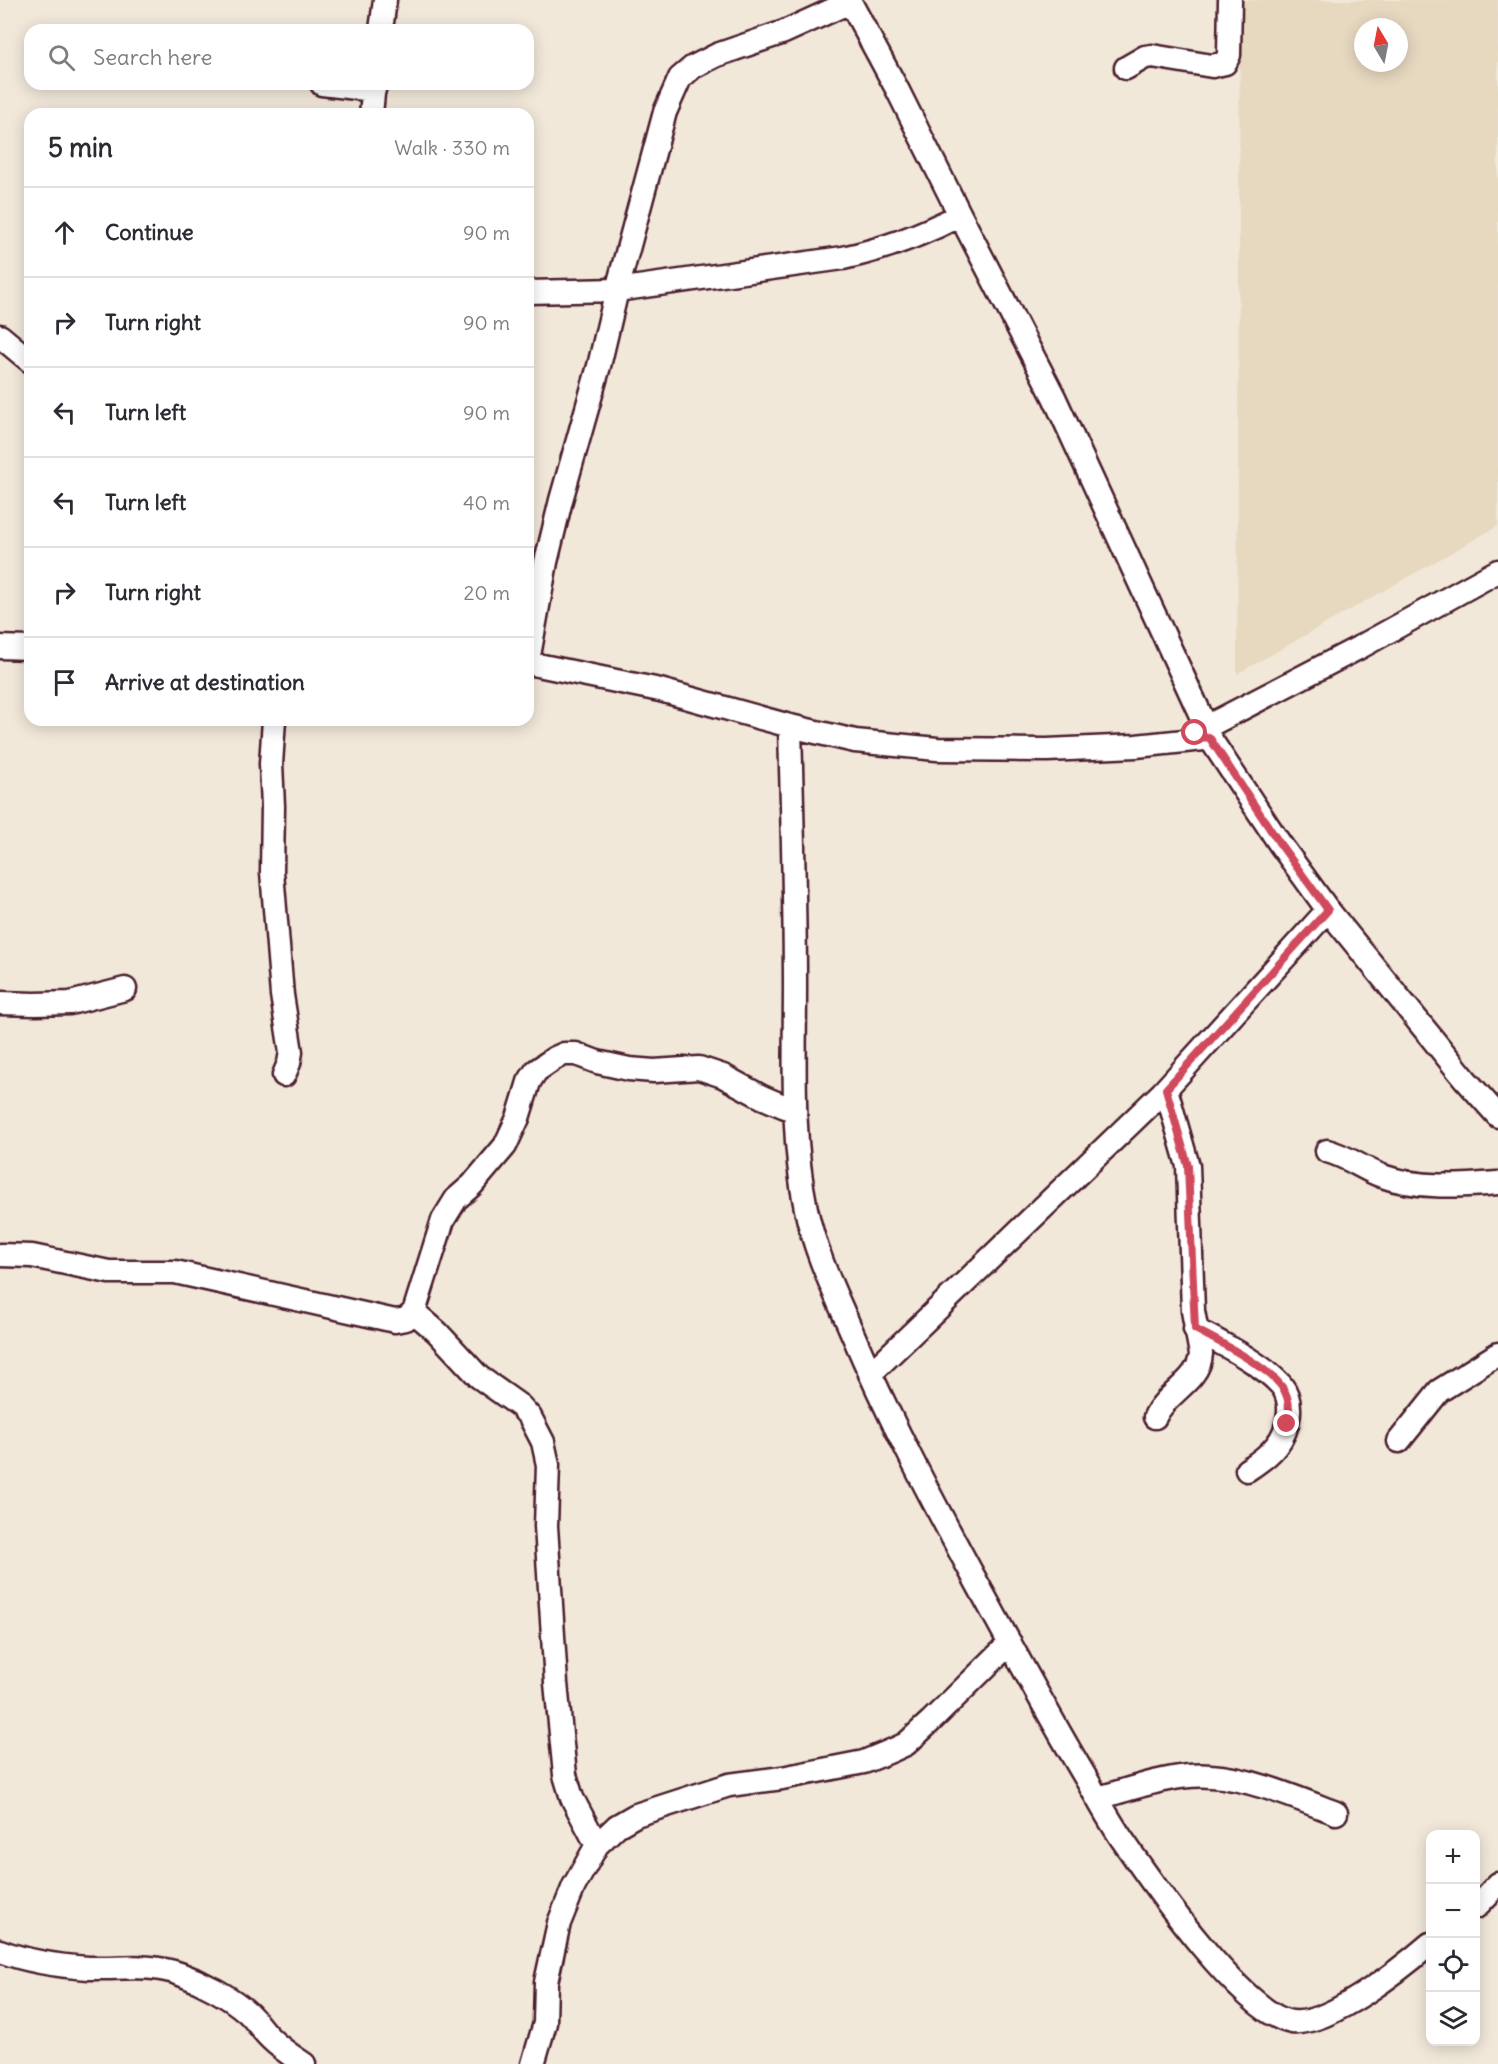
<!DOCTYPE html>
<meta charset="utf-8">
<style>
body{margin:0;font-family:Delius,sans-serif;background:#f7f7f7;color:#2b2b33}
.controls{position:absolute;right:18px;bottom:18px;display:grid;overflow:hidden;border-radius:12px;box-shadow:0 3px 15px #0003}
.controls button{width:54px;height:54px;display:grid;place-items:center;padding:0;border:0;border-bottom:2px solid #e1e1e2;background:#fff;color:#2b2b33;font:30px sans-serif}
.compass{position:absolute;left:1354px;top:18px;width:54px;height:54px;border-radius:50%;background:#fff;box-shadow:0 3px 15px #0003;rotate:350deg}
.stop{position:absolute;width:18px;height:18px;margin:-14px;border:4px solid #d1495b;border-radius:50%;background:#fff}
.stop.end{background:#d1495b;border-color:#fff;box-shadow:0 2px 6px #0008}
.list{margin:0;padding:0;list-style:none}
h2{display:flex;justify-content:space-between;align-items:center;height:78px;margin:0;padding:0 24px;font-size:26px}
h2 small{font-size:20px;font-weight:400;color:#7c7c81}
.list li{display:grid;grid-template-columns:39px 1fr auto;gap:18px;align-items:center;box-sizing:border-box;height:90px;padding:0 24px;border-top:2px solid #e1e1e2}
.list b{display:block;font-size:22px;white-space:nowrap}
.list em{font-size:20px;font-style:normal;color:#7c7c81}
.icon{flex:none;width:33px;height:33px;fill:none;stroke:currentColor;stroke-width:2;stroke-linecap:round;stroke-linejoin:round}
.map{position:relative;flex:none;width:1498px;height:2064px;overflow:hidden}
.search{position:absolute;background:#fff;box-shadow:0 3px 15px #0003;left:24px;top:24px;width:510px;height:66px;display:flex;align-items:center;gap:15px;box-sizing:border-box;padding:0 21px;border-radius:18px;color:#7c7c81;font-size:22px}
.panel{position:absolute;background:#fff;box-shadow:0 3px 15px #0003;left:24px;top:108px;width:510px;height:618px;border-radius:18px}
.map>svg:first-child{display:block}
</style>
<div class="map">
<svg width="1498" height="2064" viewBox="0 0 1498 2064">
<rect width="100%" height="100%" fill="#f1e8da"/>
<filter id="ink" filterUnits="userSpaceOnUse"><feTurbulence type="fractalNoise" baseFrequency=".0167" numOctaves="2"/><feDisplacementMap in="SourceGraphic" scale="12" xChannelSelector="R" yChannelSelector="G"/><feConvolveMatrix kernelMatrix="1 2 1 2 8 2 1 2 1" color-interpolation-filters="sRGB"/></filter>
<g filter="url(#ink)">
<path fill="#e7d8c0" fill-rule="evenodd" d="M 1240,0 L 1498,0 L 1498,526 L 1237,674 ZM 1363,27 L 1399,27 L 1399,63 L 1363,63 Z"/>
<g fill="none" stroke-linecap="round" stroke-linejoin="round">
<g stroke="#4a1f2b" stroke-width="27">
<path id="minor" d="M 849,0 L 897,89 L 960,215 L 1054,397 L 1203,720
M 381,30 L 385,0
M 1126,68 L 1145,57 L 1152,56 L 1212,66 L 1225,63 L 1229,55 L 1230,0
M 322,84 L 374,90
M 371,114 L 374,84
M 528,292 L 617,290 L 843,258 C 885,249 922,235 960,215
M 0,336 L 30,361
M 0,647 L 30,648
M 528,661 L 546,562 L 561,500 L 599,366 L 617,290 L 665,112 L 680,78 L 693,67 L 717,55 L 784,32 L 850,2
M 528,663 L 660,690 L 790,726 L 855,741 L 937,749 L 1047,750 L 1136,746 L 1204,739
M 274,720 L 271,764 L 273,806 L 272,872 L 282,995 L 291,1052 L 289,1063 L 284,1075
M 1212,724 L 1362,646 L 1498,571
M 790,726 C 792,812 795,898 795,984 C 795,1059 791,1136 806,1209 C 815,1252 834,1291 851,1330 C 888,1417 932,1500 977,1583 C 1013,1649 1048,1715 1087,1780 C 1099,1801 1110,1822 1124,1842 C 1152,1883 1245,2016 1292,2022 C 1329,2026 1402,1968 1430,1944
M 1209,737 L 1280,844 L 1328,910 L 1465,1079 L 1498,1116
M 0,1003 L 35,1004 L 70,1003 L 125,989
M 1327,1151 C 1347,1156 1363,1169 1382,1176 C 1418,1189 1461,1186 1498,1183
M 0,1255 L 32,1256 L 109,1272 L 175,1272 L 395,1321 L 406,1319 L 414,1312 L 443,1220 L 456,1199 L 472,1185 L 505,1146 L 518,1118 L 529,1082 L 536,1071 L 555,1058 L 564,1054 L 576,1054 L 597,1062 L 629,1069 L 654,1071 L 699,1068 L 723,1076 L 762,1097 L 795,1111
M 414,1312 L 437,1332 L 479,1377 L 520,1406 L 530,1417 L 543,1442 L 548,1465 L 546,1526 L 556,1683 L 565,1775 L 572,1798 L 597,1845
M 1195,1329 C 1222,1344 1260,1362 1281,1385 C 1295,1402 1289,1430 1276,1446 C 1268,1456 1258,1463 1247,1470
M 870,1374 L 1162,1093 L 1328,910
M 1155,1417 C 1165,1393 1199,1382 1201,1354 L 1193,1311 L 1188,1166 L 1166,1089
M 1399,1441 L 1439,1391 L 1498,1354
M 1098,1798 C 1134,1788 1173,1773 1211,1776 C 1250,1778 1299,1799 1336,1813
M 1476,1907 L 1498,1884
M 0,1951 C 29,1962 58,1966 89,1968 C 120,1969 150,1963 180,1974 C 202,1982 229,1996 247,2012 C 256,2020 262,2031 271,2039 C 281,2049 292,2056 304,2064
M 533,2064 L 545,2023 L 546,1982 L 559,1923 L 574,1886 L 597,1845 L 617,1826 L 636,1815 L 729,1785 L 782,1778 L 864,1762 L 893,1750 L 906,1744 L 931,1721 L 1010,1643"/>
</g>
<use href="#minor" stroke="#fff" stroke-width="22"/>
</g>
</g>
<g fill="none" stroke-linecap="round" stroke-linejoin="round" filter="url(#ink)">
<path stroke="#d1495b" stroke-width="8" d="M 1195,733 L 1200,738 L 1209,737 L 1280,844 L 1328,910 L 1166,1089 L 1188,1166 L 1195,1329 C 1218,1341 1267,1366 1282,1387 C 1290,1398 1290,1412 1287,1424"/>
</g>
</svg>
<div class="controls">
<button>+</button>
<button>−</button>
<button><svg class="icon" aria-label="locate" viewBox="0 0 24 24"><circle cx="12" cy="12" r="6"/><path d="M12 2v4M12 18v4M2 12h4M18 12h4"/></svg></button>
<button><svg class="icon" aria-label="layers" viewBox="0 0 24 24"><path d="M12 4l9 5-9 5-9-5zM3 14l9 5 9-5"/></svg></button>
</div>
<svg class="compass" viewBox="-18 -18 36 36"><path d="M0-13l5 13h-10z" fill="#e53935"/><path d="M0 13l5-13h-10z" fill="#7c7c81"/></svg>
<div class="stop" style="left:1195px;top:733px"></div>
<div class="stop end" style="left:1287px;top:1424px"></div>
<div class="search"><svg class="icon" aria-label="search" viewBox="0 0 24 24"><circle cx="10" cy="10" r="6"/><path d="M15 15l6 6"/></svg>Search here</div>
<section class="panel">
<h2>5 min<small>Walk · 330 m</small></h2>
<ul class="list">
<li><svg class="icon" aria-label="ahead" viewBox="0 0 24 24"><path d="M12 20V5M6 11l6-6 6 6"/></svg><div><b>Continue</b></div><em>90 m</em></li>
<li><svg class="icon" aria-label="right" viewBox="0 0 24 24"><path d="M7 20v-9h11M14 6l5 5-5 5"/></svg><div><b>Turn right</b></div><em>90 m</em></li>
<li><svg class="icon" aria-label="left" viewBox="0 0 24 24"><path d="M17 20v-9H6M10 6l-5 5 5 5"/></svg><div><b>Turn left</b></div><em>90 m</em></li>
<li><svg class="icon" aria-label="left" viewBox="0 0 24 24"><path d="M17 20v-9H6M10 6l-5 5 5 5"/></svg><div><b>Turn left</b></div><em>40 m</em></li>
<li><svg class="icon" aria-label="right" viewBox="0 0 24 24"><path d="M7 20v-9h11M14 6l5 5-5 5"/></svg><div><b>Turn right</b></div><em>20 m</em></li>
<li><svg class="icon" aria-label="arrive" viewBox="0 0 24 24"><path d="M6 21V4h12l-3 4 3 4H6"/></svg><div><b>Arrive at destination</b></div></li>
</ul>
</section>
</div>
